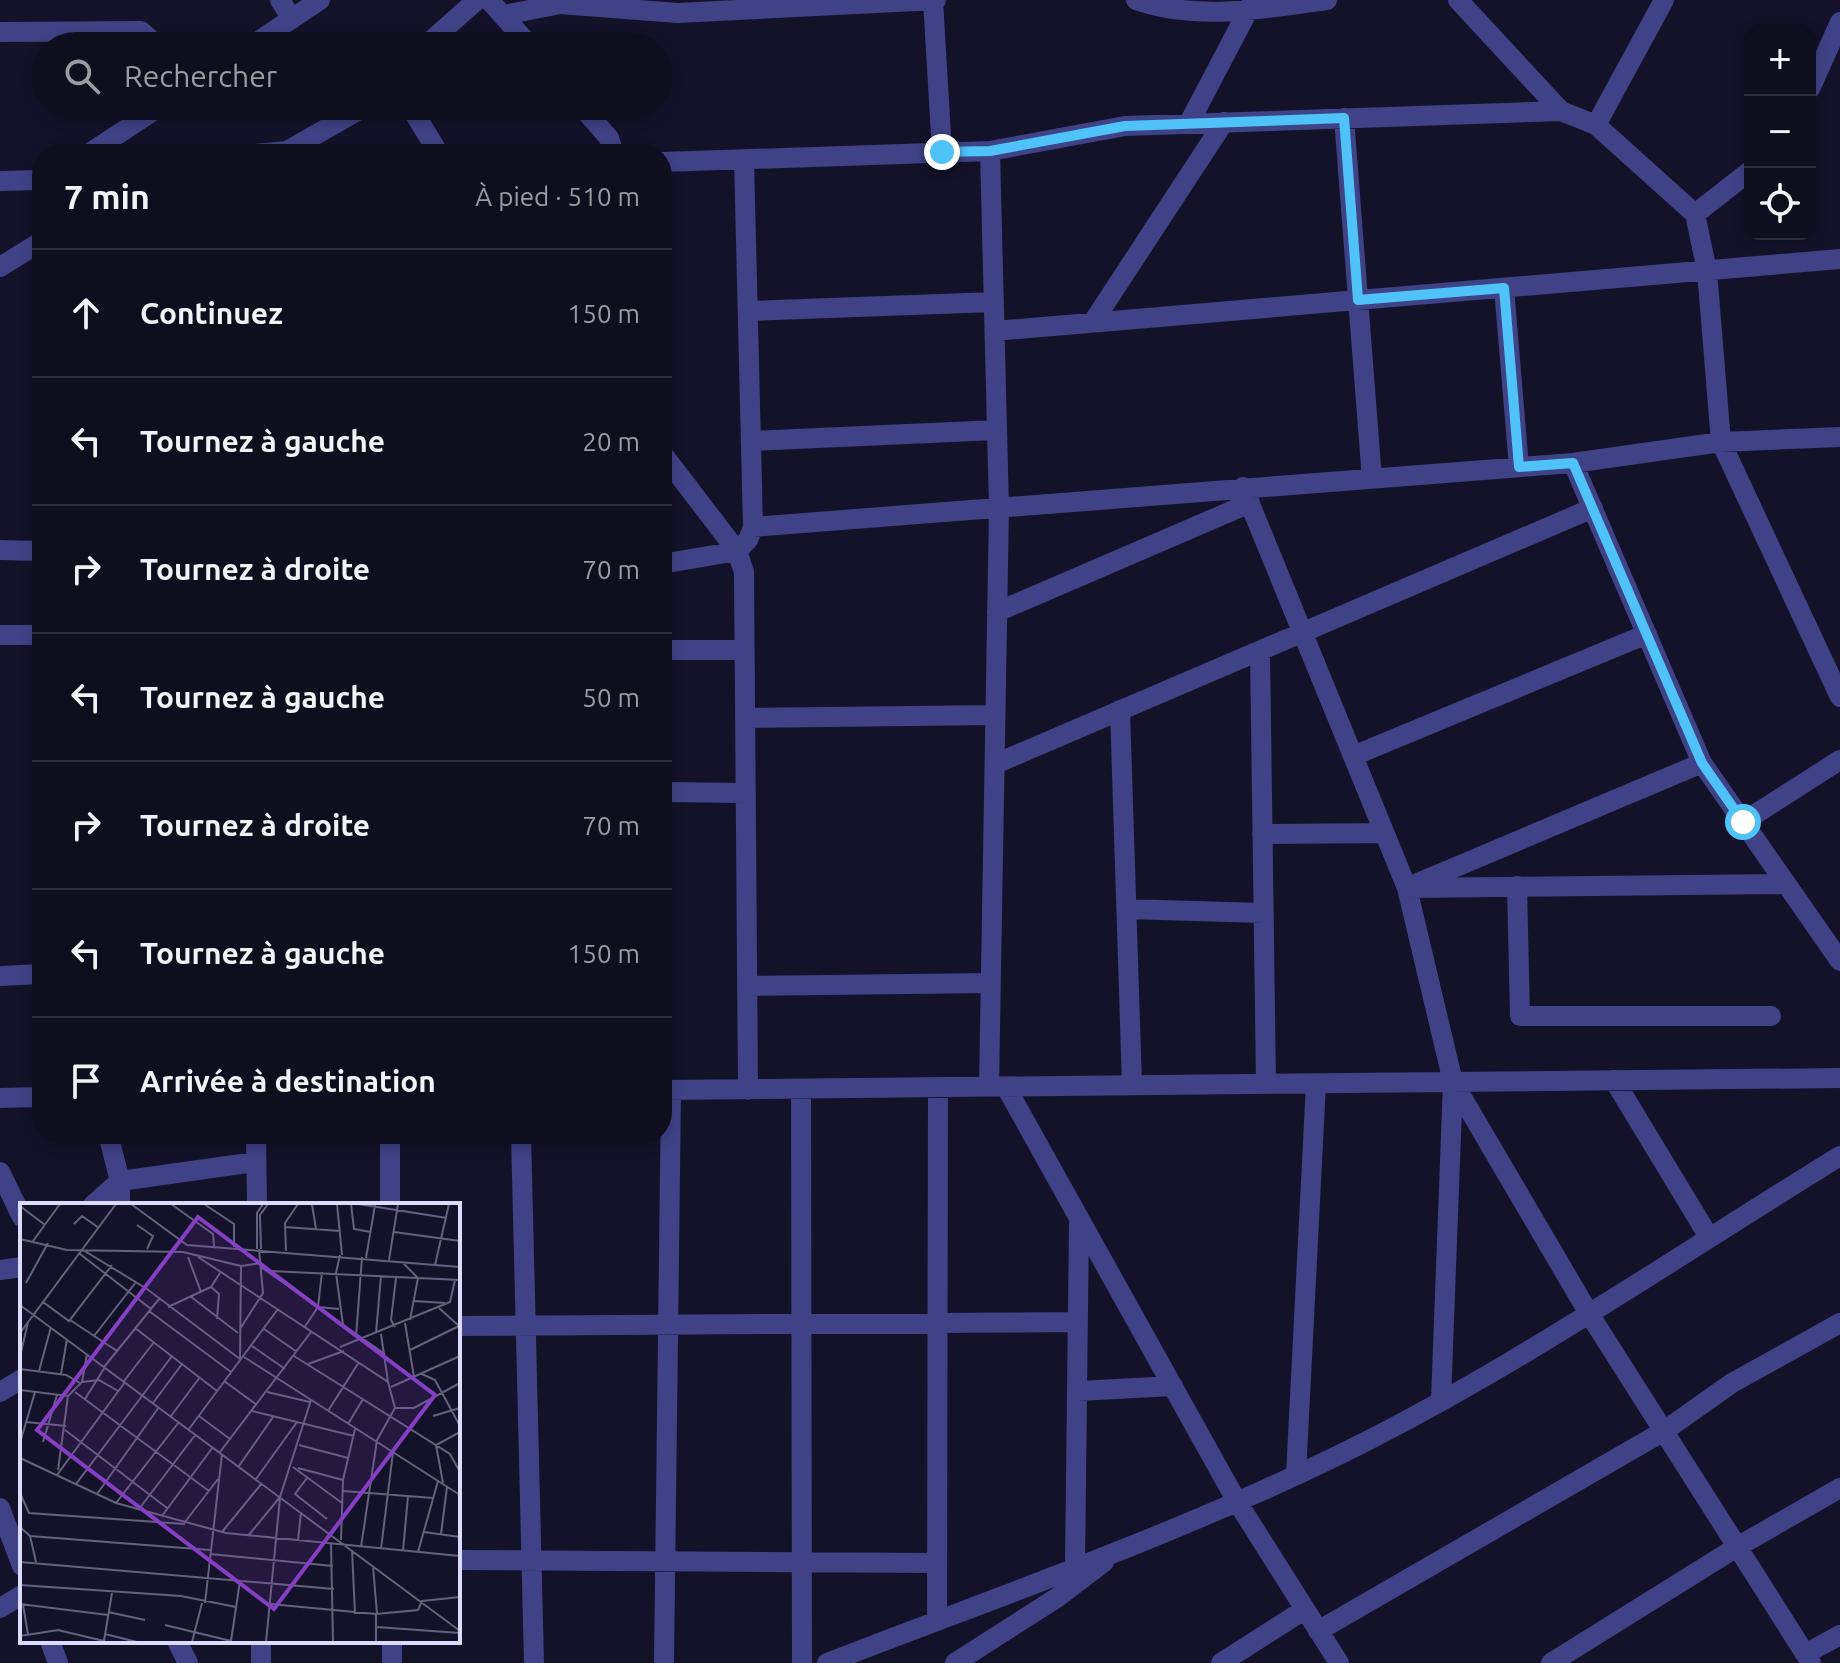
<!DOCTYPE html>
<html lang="fr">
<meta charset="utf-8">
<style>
body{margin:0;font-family:Ubuntu,sans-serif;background:#1d1c2c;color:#f1f3f6}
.controls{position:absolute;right:24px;top:24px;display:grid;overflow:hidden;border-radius:16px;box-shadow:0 4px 12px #0003}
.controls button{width:72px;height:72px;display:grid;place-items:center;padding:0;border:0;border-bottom:2px solid #2f2e3d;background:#0f0e1f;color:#f1f3f6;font:40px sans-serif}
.stop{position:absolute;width:24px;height:24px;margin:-18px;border:6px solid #4fc3f7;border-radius:50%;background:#fff}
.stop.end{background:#4fc3f7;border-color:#fff;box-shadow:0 2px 8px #0008}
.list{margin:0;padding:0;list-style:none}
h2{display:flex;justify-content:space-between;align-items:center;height:104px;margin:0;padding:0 32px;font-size:34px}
h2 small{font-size:26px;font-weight:400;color:#9b9ca4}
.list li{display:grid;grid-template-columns:52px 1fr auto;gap:24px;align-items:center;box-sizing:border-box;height:128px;padding:0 32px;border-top:2px solid #2f2e3d}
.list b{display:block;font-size:30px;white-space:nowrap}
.list em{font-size:26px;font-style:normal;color:#9b9ca4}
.icon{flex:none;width:44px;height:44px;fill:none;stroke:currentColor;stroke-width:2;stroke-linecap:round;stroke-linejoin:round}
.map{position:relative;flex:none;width:1840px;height:1663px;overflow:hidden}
.search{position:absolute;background:#0f0e1f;box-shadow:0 4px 12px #0003;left:32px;top:32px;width:640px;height:88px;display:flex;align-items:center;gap:20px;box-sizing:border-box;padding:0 28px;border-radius:44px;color:#9b9ca4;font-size:30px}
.panel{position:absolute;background:#0f0e1f;box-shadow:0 4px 12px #0003;left:32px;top:144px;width:640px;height:1000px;border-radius:32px}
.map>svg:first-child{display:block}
</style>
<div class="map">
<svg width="1840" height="1663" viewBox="0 0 1840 1663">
<rect width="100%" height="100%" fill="#141229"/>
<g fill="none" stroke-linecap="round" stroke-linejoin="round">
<path stroke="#3f4286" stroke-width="20" d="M 280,0 L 292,19
M 489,0 L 530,46
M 933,0 L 942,152
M 1136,0 C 1196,21 1265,9 1327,0
M 1458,0 L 1561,111
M 504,15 L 560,4 L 678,13 L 936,0
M 0,32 L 141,31 L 158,46
M 251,46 L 320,0
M 425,46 L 477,0
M 1810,89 L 1840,22
M 410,106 L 439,154
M 581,106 L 609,138 L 614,154
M 1344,118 L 1372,479
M 1189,123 L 1252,3
M 1596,125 L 1664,0
M 88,154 L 161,106
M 256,154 L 287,151 L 366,106
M 744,160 L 753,527 L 748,540 L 737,551 L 744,572 L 748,1090
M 662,162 L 990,151 L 1125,126 L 1561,111 L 1596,125 L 1695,214 L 1750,171
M 0,181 L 42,180
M 1695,214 L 1707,271 L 1721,442 L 1840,697
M 0,267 L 42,241
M 1504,288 L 1519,467
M 748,311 L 994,302
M 1093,322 L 1224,122
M 995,331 L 1840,259
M 751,441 L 997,430
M 662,453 L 737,551 L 662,564
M 1573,463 L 1702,763 L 1840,961
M 1243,487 L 1407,888 L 1453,1082 L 1441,1400
M 753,527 L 1573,463 L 1721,442 L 1840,437
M 0,550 L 42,551
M 997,612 L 1250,503
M 0,635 L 42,635
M 662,650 L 744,650
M 1260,651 L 1266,1084
M 1120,710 L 1132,1085
M 745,718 L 995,715
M 1353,756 L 1647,634
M 995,764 L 1593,508
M 662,792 L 746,793
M 1743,822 L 1840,760
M 1262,834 L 1384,833
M 1418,883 L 1702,763
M 1517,886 L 1520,1016 L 1771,1016
M 1407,888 L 1786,884
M 1127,909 L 1263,913
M 0,976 L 42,974
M 747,986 L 991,983
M 1614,1080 L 1709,1237
M 1453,1082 L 1588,1312 L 1811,1663
M 989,1087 L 999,508 L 990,151
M 1006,1087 L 1236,1500 L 1339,1663
M 801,1089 L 802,1663
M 662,1090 L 1840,1078
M 0,1098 L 42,1097
M 108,1134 L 120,1181 L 120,1205
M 256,1134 L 257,1205
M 390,1134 L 390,1205
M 521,1134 L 534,1663
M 0,1172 L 22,1217
M 93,1205 L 120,1181 L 256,1162
M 0,1270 L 22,1267
M 458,1326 L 1078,1322
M 1079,1391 L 1173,1386
M 0,1392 L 22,1379
M 1296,1475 L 1316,1084
M 0,1508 L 22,1566
M 458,1560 L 937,1563
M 1075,1566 L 1079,1222
M 0,1608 L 22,1595
M 937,1620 L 938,1087
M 1318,1631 L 1664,1431 L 1732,1383 L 1840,1323
M 50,1641 L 58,1663
M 177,1641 L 188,1663
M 261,1641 L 261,1663
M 392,1641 L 392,1663
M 1805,1654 L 1840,1635
M 664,1663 L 671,1090
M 827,1663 C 992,1599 1161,1540 1320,1464 C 1498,1380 1672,1259 1840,1156
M 955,1663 L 1058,1597 L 1104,1562
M 1221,1663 L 1304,1610
M 1551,1663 L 1737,1547 L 1840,1488"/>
</g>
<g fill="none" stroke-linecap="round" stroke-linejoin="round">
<path stroke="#4fc3f7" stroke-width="10" d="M 942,152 L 990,151 L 1125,126 L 1344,118 L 1358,300 L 1504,288 L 1519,467 L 1573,463 L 1702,763 L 1743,822"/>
</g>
<g transform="translate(20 1203)">
<rect width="440" height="440" fill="#141229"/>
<path fill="none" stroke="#64627e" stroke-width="2" d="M 111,1 L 167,42 L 440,64M 151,1 L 193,31 L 194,43M 184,1 L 214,21 L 214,44M 292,1 L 296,26M 317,1 L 322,52M 331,1 L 334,26 L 351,29M 338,1 L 427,15M 0,3 L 25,22M 54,21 L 62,13 L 79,25M 117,22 L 133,33 L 127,46M 265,24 L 320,28M 374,29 L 440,38M 0,36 L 47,47 L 163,49 L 221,63M 13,38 L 40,1M 237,46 L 237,10 L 243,1M 241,46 L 240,12 L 248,1M 63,47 L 127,86 L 220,156 L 221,63 L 241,60M 266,48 L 265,20 L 278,1M 60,51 L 131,106M 320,52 L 316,70 L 323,122 L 365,151M 168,54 L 181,89M 178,54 L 368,179 L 375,205 L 394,205 L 440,180M 346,55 L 355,2M 369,57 L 378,1M 382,59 L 398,75 L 390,117M 415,62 L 429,1M 241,64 L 298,104 L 319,106M 250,68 L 440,77M 6,80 L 28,40M 191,84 L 199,91 L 197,116M 170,93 L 218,130M 394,98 L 425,100M 23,99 L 49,118 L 92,62M 0,102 L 440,428M 148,104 L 191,84 L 200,70M 419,105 L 439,123M 129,108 L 211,169M 50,117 L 97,148M 385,120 L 394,174M 375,124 L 371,117 L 376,75M 115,125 L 197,188M 284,125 L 298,104 L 302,69M 220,126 L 243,90 L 239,46M 244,126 L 277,149M 0,130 L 96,1M 356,130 L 361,73M 361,131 L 368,179M 74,133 L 116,79M 336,134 L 342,54M 232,143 L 265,166M 320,144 L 430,99 L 435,77M 390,147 L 439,123M 274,153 L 430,251 L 440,269M 0,154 L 8,119M 224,154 L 440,292M 288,161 L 324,148M 84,164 L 139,96M 0,166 L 46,172 L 60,180M 19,168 L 31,124M 41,171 L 47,136M 402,171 L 415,177 L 440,223M 104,178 L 134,139M 204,178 L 237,202M 62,179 L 79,177 L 98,188M 371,184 L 440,153M 0,187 L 48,193 L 62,179 L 67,151M 55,189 L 189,288M 247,189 L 290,199M 65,196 L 85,164M 133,200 L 162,161M 232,208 L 334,233M 308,208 L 339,159M 151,213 L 180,174M 179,213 L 210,236M 413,213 L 440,205M 6,219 L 46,223M 328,221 L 343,196M 169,226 L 258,106M 45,227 L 147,305M 23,239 L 37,192M 0,240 L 15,189M 279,242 L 328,255M 200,249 L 291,129M 0,255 L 96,300 L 206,330 L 440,353M 219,263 L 253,214M 273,264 L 322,300M 278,265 L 323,277M 38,267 L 48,193M 37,272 L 105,179M 287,275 L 275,291 L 307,316M 236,276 L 277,219M 423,280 L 416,242 L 440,229M 56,281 L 152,153M 323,288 L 413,295M 0,290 L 9,310 L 165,321M 77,291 L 139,204M 96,300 L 159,219M 119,306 L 176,231M 142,313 L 193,244M 165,319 L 198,276M 0,324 L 10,333 L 190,347M 202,329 L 242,280M 404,329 L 440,334M 421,331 L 427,284M 10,333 L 16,359M 228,333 L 260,294 L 291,197M 321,337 L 323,277 L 335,226M 278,338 L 281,309M 311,341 L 313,439M 341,344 L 357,237 L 375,205M 361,346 L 373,249M 332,347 L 335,411M 383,348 L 388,293M 398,349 L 418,278M 190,351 L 313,363M 0,359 L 314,386M 353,363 L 357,411M 0,382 L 161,393 L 216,404M 185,400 L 202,251M 0,401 L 88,412M 250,401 L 356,411 L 398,407 L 402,398 L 440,394M 3,402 L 8,431M 88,409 L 125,417M 145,422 L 211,438M 356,424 L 440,430M 85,431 L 117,439M 0,433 L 38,427 L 84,438M 84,438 L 92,390M 211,438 L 220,378M 172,439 L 182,400M 246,439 L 260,295M 356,439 L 356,411"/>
<path fill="#853ec5" fill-opacity="0.15" stroke="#853ec5" stroke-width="4" d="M 178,14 L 415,192 L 254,406 L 17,227 Z"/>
<rect width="440" height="440" fill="none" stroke="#dcdbfe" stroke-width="4"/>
</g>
</svg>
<div class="controls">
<button>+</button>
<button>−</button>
<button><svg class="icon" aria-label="locate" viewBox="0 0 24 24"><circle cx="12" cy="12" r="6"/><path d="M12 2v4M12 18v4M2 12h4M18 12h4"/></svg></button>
</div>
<div class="stop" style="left:1743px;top:822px"></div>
<div class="stop end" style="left:942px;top:152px"></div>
<div class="search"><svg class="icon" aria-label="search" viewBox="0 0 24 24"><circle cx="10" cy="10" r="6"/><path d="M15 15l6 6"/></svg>Rechercher</div>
<section class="panel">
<h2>7 min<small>À pied · 510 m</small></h2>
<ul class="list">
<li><svg class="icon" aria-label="ahead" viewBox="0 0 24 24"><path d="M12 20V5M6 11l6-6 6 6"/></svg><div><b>Continuez</b></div><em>150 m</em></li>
<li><svg class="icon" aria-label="left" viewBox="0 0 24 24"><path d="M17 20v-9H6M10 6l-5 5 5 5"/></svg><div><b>Tournez à gauche</b></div><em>20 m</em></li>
<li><svg class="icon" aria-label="right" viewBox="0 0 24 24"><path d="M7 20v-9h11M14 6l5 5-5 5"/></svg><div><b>Tournez à droite</b></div><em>70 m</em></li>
<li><svg class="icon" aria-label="left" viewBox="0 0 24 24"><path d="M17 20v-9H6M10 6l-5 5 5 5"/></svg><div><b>Tournez à gauche</b></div><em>50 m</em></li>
<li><svg class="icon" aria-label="right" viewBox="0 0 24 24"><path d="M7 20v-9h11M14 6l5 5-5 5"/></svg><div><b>Tournez à droite</b></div><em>70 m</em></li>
<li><svg class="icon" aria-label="left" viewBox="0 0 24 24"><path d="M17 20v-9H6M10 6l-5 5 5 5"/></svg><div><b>Tournez à gauche</b></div><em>150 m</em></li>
<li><svg class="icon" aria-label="arrive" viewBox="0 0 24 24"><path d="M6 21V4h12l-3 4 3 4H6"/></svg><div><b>Arrivée à destination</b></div></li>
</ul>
</section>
</div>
